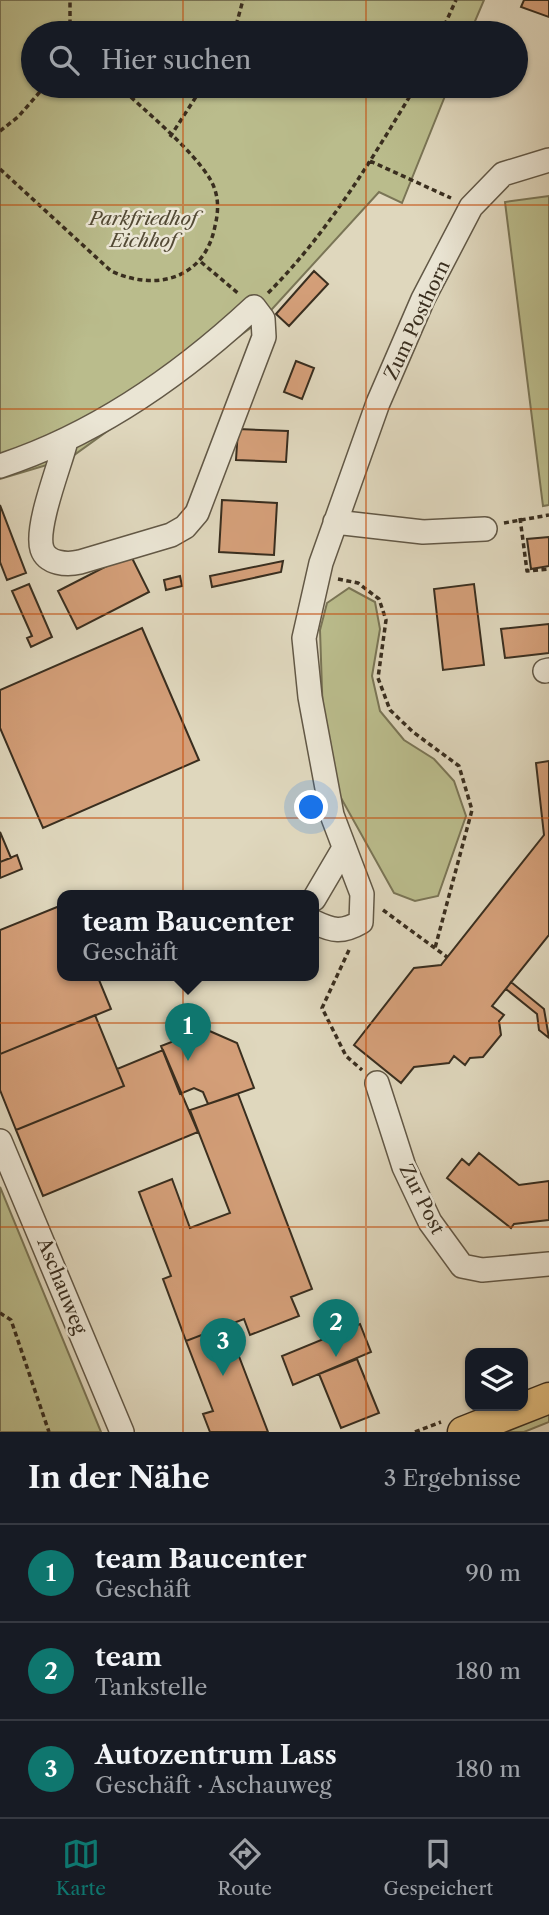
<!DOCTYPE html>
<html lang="de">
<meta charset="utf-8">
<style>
body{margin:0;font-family:"Libre Caslon Text",serif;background:#20242c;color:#f1f3f6}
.controls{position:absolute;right:21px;bottom:21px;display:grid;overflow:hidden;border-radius:14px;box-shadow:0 2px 5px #0004}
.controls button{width:63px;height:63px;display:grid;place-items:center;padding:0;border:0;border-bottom:2px solid #363941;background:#171b24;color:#f1f3f6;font:35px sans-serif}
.you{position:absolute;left:312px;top:808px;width:24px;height:24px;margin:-18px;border:5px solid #fff;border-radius:50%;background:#1a73e8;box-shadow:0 0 0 10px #1a73e833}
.badge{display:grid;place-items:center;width:46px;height:46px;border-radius:50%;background:#0f766e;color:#fff;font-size:23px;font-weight:700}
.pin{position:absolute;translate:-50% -58px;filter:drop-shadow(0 2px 4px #0008)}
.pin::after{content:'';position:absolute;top:37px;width:24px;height:21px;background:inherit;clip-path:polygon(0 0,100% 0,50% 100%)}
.popup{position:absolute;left:57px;top:890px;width:262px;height:91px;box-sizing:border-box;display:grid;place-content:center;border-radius:14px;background:#171b24;filter:drop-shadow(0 2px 5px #0005);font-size:23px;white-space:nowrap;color:#9ea1a6}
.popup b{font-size:26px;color:#f1f3f6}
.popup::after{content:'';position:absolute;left:50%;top:100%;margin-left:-14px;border:14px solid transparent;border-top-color:#171b24}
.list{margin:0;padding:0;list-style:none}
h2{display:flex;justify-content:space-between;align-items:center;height:91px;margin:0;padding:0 28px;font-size:30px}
h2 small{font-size:23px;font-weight:400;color:#9ea1a6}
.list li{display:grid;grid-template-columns:46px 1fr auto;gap:21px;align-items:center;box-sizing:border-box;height:98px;padding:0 28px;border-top:2px solid #363941}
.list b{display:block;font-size:26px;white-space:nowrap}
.list p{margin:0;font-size:23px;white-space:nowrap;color:#9ea1a6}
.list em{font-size:23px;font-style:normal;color:#9ea1a6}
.icon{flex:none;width:38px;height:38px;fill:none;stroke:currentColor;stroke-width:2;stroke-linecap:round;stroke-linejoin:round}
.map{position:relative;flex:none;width:549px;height:1432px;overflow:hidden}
.search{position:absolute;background:#171b24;box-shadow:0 2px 5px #0004;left:21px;right:21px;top:21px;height:77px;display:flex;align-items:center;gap:18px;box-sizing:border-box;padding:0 24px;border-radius:38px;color:#9ea1a6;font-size:26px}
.sheet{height:385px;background:#171b24}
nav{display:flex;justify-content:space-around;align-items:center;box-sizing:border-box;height:98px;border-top:2px solid #363941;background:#171b24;font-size:19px;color:#9ea1a6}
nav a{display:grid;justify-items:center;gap:4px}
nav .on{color:#0f766e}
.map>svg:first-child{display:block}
</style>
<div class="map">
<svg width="549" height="1432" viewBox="0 0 549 1432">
<rect width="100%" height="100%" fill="#dfd7bd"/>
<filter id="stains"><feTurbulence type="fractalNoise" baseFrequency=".00286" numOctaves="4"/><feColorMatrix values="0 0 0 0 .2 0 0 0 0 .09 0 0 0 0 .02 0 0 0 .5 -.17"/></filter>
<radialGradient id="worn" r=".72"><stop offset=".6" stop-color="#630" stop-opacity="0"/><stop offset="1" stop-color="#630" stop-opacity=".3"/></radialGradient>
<path fill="#babc8c" stroke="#7a7556" stroke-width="2" d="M 0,0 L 484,0 L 470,33 L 33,33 L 33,86 L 449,86 L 402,203 L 379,192 L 263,319 L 70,458 L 0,479 Z
M 549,196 L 549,505 L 543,506 L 505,202 Z
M 349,588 L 375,602 L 380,629 L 372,676 L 380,711 L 404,740 L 434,759 L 454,781 L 466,816 L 438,896 L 415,901 L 394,893 L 336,789 L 323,719 L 320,630 L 327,603 Z
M 0,1187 L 101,1432 L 0,1432 Z
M 549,1411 L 549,1422 L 524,1432 L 506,1432 L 504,1429 Z"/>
<path fill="#d49f79" stroke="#392e1f" stroke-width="2" d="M 524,0 L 549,0 L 549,17 L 521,7 Z
M 314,271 L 328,284 L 289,326 L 276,314 Z
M 296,361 L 314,368 L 302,399 L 284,392 Z
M 238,429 L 288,431 L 286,462 L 236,460 Z
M 222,500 L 277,503 L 274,555 L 219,552 Z
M 0,505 L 26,573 L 7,580 L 0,562 Z
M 549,537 L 549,566 L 531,569 L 527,539 Z
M 130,554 L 149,592 L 77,629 L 58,591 Z
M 283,561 L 281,572 L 212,587 L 210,576 Z
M 180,576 L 182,586 L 166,590 L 164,580 Z
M 29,584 L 52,637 L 31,647 L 27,638 L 32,636 L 12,591 Z
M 474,584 L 484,665 L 443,670 L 434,589 Z
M 549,624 L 549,653 L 505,658 L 501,629 Z
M 142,628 L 199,760 L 43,828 L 0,728 L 0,690 Z
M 549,761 L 549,935 L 492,1006 L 504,1015 L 499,1021 L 501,1035 L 483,1057 L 470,1058 L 465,1065 L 454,1056 L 449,1063 L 414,1067 L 401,1083 L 354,1045 L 414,968 L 441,965 L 544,835 L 536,763 Z
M 0,832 L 11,858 L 0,862 Z
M 17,855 L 22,869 L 0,878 L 0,862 Z
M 62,905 L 62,975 L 97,975 L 111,1009 L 0,1054 L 0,930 Z
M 511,982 L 544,1009 L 549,1038 L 539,1030 L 537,1014 L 506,989 Z
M 95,1015 L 124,1086 L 16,1130 L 0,1090 L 0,1054 Z
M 205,1029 L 237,1043 L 254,1088 L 208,1104 L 203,1092 L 194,1088 L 180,1094 L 161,1046 Z
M 163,1050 L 198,1132 L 43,1196 L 16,1130 L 124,1086 L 117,1069 Z
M 238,1094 L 312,1289 L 291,1297 L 299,1316 L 250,1335 L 244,1319 L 186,1341 L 163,1279 L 171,1276 L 139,1192 L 172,1179 L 190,1228 L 230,1213 L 190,1110 Z
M 479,1153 L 519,1185 L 549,1181 L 549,1220 L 514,1224 L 511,1228 L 447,1178 L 462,1159 L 469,1165 Z
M 360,1324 L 371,1352 L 293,1385 L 282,1356 Z
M 227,1325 L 268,1432 L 210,1432 L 203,1414 L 213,1411 L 186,1341 Z
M 357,1359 L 379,1413 L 341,1428 L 319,1374 Z"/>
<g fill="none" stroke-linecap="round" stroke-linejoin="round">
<g stroke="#625846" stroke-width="26">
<path id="minor" d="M 0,466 C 95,435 181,375 254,307 L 263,319 L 264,337 L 197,513 L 185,527 L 171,535 L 80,562 C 67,565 47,564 42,549 C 35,527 60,465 66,441
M 335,522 L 423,532 L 485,529
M 545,671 L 549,670
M 314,899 L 344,848
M 314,922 C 333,931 342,933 361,922 L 362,894 L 332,815 L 310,697 L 304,638 L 321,563 L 378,403 L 423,299 L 471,207 L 503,174 L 549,160
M 377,1083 L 404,1167 L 430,1222 L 462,1266 L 482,1270 L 549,1264
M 0,1141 L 122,1432"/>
</g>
<g stroke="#392e1f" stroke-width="33">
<path id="major" d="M 463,1432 L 549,1398"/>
</g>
<path stroke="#392e1f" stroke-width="3.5" stroke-dasharray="5 3.5" stroke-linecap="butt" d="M 70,33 L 70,0
M 234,33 L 243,0
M 441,33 L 456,0
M 0,131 L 18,117 L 45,86
M 170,137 L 203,86
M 370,161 L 451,198
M 0,169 L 111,271 C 156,292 205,279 215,226 C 219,210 219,194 210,179 C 192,149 145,111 119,86
M 201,262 L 239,294
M 268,293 C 328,233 372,159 416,86
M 520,518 L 527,571 L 549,569
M 504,523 L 549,515
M 338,579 L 358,583 L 379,599 L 386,620 L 378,678 L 390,710 L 413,732 L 459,766 L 472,810 L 435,948
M 383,910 L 447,957
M 349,950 L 322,1008 L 346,1056 L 362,1070
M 0,1313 L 11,1320 L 49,1432
M 415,1432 L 441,1422"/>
<use href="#minor" stroke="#eae5d4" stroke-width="23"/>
<use href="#major" stroke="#e0bc7e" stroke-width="30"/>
</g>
<path fill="none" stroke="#c55010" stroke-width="2" stroke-opacity="0.55" d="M 183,0 L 183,33M 366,0 L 366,33M 183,86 L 183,1432M 366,86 L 366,1432M 0,205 L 549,205M 0,409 L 549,409M 0,614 L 549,614M 0,818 L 549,818M 0,1023 L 549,1023M 0,1227 L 549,1227"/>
<g text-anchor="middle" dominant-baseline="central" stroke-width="5" stroke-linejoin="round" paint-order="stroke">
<g font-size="19" font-style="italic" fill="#534a35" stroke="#eae5d4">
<text x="143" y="218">Parkfriedhof<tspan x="143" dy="22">Eichhof</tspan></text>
</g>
<g font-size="19" fill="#392e1f" stroke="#eae5d4">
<text transform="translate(417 320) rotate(-65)">Zum Posthorn</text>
<text transform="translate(422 1199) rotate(63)">Zur Post</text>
<text transform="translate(62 1286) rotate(68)">Aschauweg</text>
</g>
</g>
<rect width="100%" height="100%" filter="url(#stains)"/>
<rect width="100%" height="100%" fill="url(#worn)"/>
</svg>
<div class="controls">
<button><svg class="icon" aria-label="layers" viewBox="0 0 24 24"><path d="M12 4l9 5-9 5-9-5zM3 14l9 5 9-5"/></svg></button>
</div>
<div class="you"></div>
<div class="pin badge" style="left:188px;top:1061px">1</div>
<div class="popup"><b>team Baucenter</b>Geschäft</div>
<div class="pin badge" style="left:336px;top:1357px">2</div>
<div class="pin badge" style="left:223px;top:1376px">3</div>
<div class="search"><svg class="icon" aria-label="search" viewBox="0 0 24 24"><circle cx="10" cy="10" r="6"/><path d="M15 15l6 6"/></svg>Hier suchen</div>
</div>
<section class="sheet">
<h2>In der Nähe<small>3 Ergebnisse</small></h2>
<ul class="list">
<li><span class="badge">1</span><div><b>team Baucenter</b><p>Geschäft</p></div><em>90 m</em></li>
<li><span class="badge">2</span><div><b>team</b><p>Tankstelle</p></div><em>180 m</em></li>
<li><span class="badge">3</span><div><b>Autozentrum Lass</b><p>Geschäft · Aschauweg</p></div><em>180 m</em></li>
</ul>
</section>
<nav>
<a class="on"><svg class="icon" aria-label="map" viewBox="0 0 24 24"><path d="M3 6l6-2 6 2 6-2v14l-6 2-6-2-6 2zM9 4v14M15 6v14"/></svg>Karte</a>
<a><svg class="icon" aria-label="directions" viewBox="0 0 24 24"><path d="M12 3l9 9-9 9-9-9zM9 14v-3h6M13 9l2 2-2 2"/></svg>Route</a>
<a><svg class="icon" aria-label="saved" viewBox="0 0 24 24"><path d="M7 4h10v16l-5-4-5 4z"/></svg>Gespeichert</a>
</nav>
